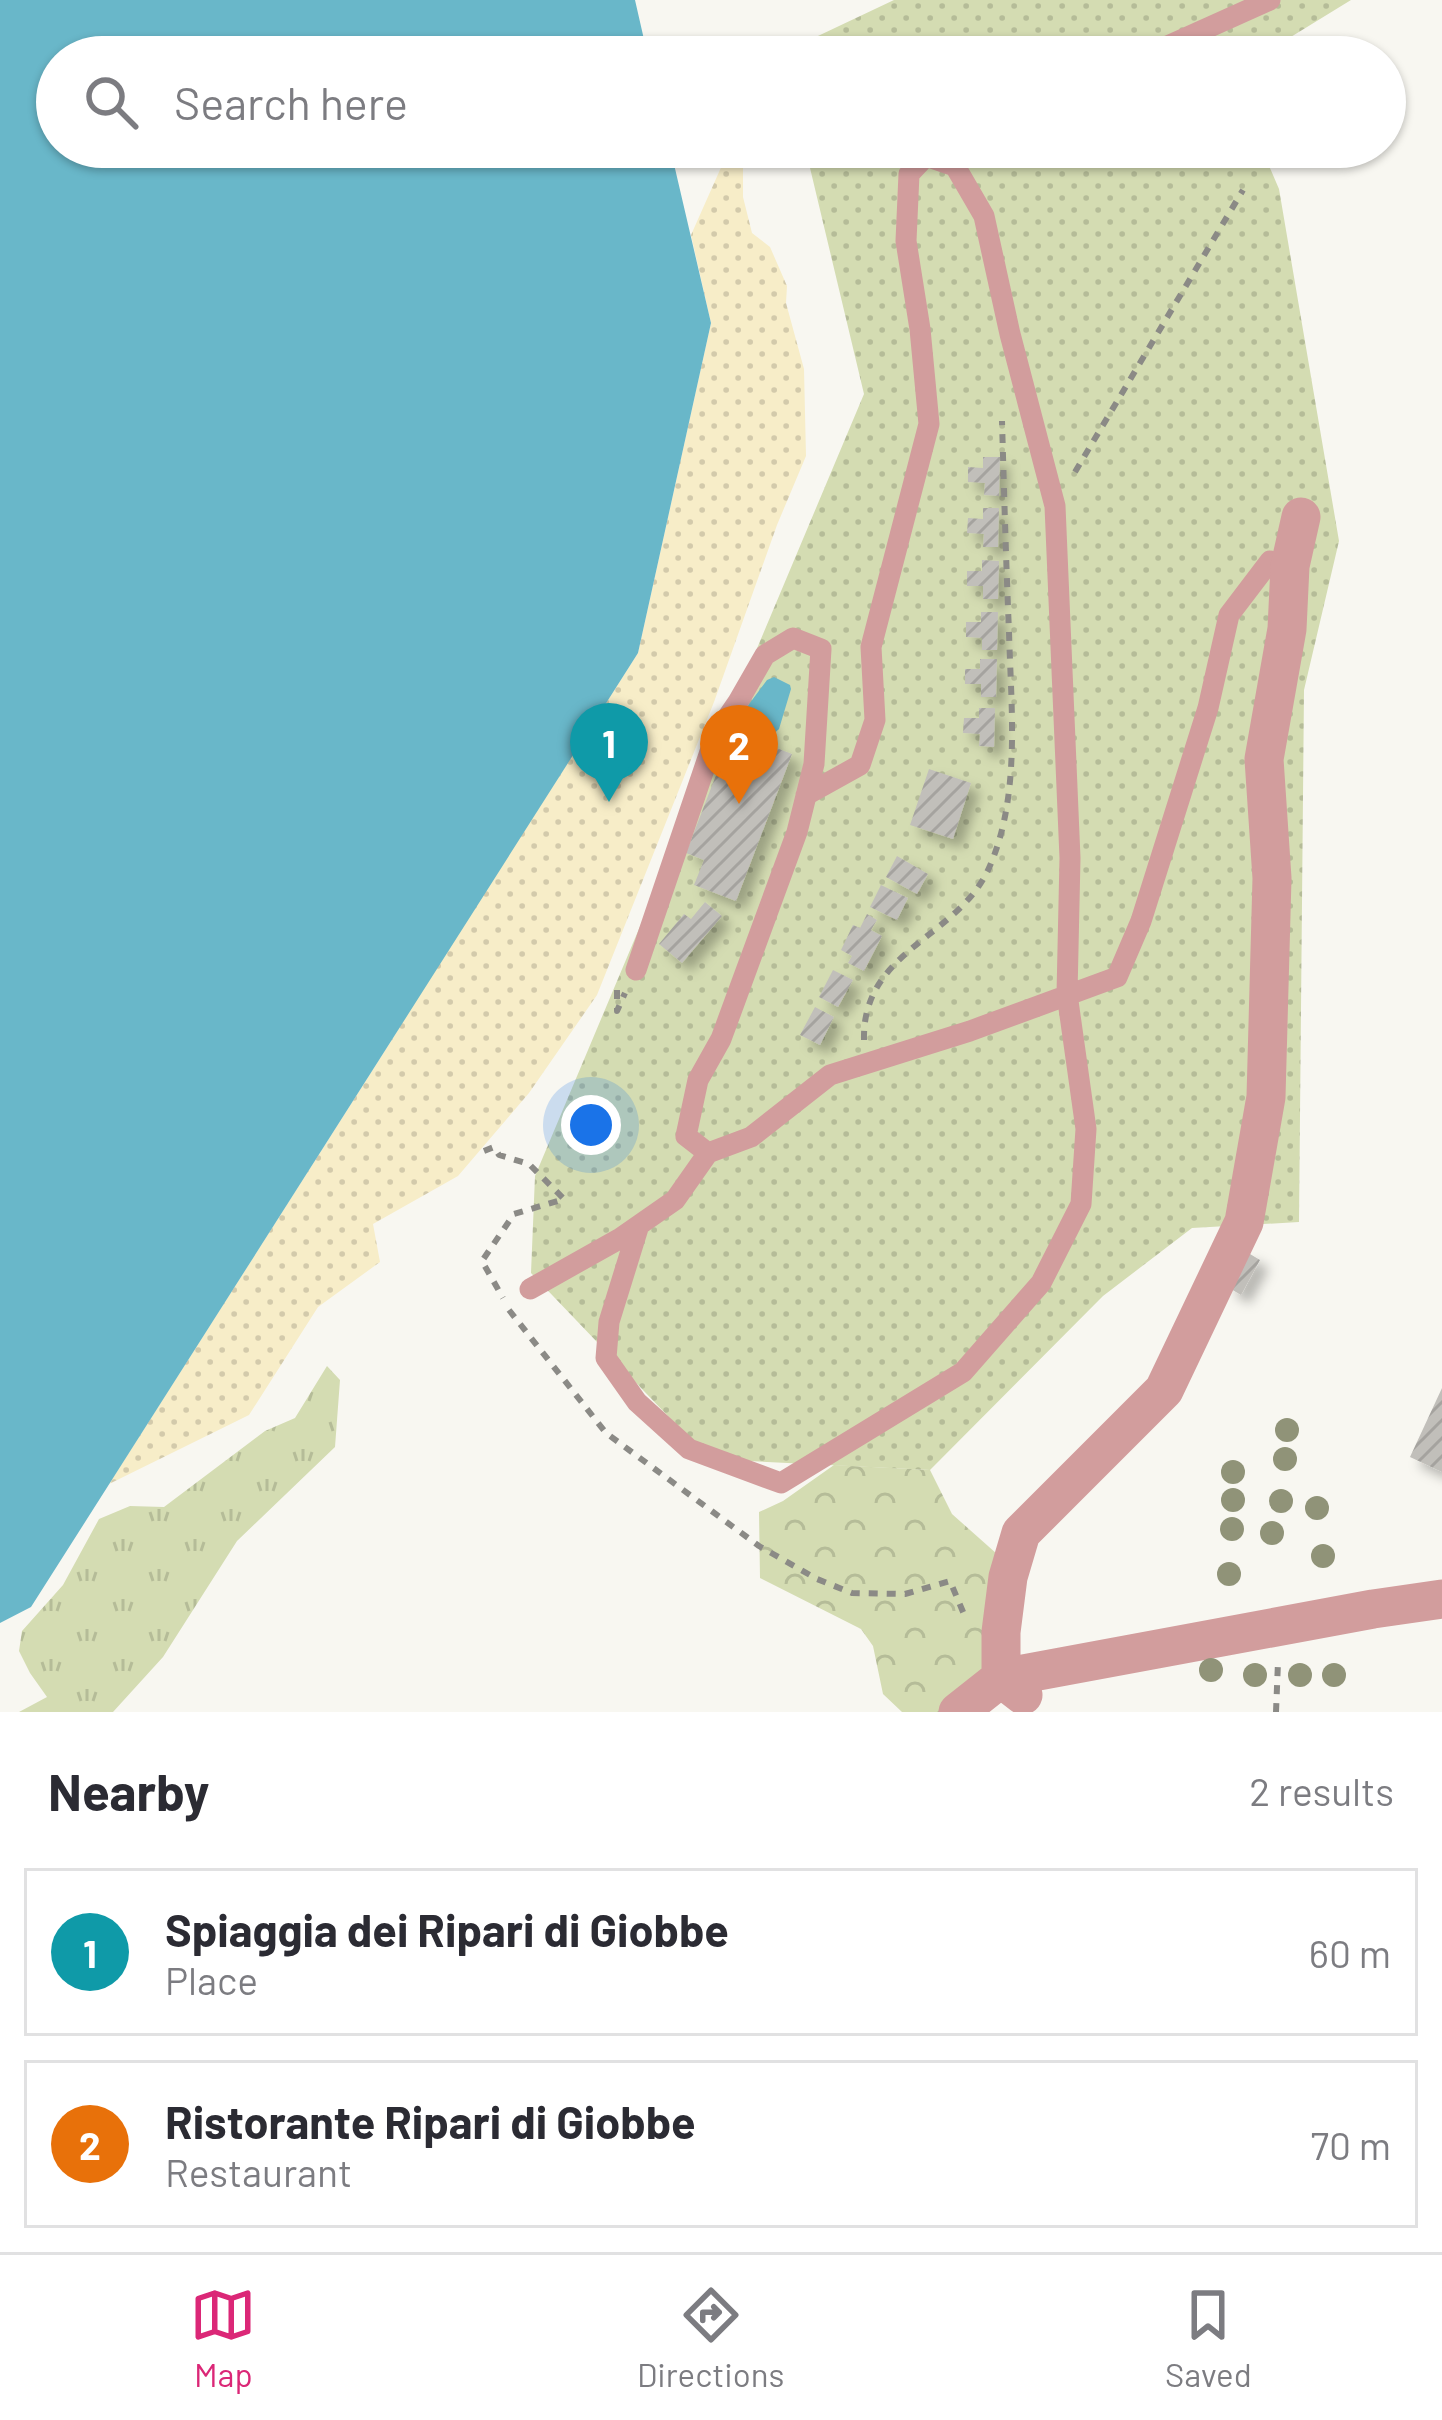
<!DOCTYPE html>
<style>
body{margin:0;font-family:Barlow,sans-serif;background:#f2f2f3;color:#2b2b33}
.you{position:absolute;left:591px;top:1125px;width:42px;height:42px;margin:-30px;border:9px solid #fff;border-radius:50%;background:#1a73e8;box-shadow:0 0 0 18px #1a73e833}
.badge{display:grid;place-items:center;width:78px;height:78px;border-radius:50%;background:#db2777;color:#fff;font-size:39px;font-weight:700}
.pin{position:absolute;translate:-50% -99px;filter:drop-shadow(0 3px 6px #0008)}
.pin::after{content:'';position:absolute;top:63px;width:42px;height:36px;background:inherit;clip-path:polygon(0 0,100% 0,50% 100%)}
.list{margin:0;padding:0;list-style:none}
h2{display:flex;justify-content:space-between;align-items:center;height:156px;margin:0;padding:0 48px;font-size:51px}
h2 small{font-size:39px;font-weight:400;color:#7c7c81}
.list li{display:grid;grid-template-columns:78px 1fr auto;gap:36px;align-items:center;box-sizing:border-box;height:168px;margin:0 24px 24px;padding:0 24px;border:3px solid #e1e1e2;border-radius:0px}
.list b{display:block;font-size:45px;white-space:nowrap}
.list p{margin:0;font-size:39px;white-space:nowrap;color:#7c7c81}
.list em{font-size:39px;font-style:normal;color:#7c7c81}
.icon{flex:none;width:66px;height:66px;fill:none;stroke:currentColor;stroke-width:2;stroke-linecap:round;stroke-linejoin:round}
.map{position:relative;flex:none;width:1442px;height:1712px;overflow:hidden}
.search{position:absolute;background:#fff;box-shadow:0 3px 9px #0004;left:36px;right:36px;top:36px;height:132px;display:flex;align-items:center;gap:30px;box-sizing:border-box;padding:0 42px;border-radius:66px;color:#7c7c81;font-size:45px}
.sheet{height:540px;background:#fff}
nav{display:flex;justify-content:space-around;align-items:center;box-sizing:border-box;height:168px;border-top:3px solid #e1e1e2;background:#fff;font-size:33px;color:#7c7c81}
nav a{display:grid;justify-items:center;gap:6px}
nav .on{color:#db2777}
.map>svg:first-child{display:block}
</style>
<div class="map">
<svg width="1442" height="1712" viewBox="0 0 1442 1712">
<defs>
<pattern id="grass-tufts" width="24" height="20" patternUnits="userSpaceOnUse" patternTransform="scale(3)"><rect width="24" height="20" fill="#d4dcb2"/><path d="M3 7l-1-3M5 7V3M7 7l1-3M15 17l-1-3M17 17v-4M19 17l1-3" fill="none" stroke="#b5bc98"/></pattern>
<pattern id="forest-crowns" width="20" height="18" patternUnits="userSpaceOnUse" patternTransform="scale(3)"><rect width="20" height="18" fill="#d4dcb2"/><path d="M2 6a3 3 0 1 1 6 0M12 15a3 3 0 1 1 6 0" fill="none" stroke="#b5bc98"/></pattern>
<pattern id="sand-dots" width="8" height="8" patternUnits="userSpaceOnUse" patternTransform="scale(3)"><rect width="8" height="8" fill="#f7edc8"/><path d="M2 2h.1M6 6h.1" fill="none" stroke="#d3caab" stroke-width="1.8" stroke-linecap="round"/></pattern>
<pattern id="park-dots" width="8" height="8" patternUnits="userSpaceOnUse" patternTransform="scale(3)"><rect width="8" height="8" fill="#d4dcb2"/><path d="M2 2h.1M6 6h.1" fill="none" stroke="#b5bc98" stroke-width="1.8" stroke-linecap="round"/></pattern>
<pattern id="building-hatch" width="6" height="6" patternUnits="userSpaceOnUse" patternTransform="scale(3)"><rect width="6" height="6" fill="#c1bfba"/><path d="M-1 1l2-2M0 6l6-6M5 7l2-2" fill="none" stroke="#a5a39f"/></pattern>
<filter id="shadow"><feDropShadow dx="9" dy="9" stdDeviation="6" flood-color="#0004"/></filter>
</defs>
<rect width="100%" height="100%" fill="#f8f7f1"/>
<path fill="url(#grass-tufts)" d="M 327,1366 L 340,1380 L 335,1447 L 237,1541 L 163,1657 L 113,1712 L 19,1712 L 47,1697 L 30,1673 L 19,1651 L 22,1631 L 63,1585 L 99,1519 L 130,1506 L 164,1507 L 265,1431 L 295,1418 Z"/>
<path fill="url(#forest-crowns)" d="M 834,1465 L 930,1470 L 952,1514 L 997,1554 L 986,1676 L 944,1712 L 902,1712 L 883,1694 L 873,1646 L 861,1629 L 760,1578 L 759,1512 L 783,1501 Z"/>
<path fill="url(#sand-dots)" d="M 727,154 L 743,165 L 743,197 L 752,233 L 770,247 L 787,286 L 786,303 L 804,369 L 806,456 L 777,525 L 714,702 L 597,995 L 529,1093 L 458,1176 L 373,1224 L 380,1262 L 318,1307 L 249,1415 L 109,1484 L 393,1038 L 456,929 L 515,845 L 638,653 L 711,323 L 691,235 Z"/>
<path fill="url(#park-dots)" d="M 894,0 L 1351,0 L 1258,57 L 783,57 L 782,53 Z
M 805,147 L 1261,147 L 1279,189 L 1339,541 L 1304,690 L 1299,1222 L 1192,1228 L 1103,1296 L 930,1470 L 709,1459 L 531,1273 L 535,1176 L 864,394 Z"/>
<path fill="#69b7c9" d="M 0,0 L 635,0 L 648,57 L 57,57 L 57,147 L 670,147 L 711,323 L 638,653 L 31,1607 L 0,1623 Z
M 774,677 L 790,685 L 791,689 L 779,729 L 770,737 L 737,725 L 738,719 L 767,680 Z"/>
<path fill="url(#building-hatch)" filter="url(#shadow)" d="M 983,457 L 1000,457 L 999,496 L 984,495 L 985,483 L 968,482 L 968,467 L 983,468 Z
M 983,508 L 999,508 L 998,547 L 983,547 L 984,534 L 967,533 L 968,518 L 983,519 Z
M 982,560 L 999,561 L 998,599 L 983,599 L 983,586 L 967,586 L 967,571 L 982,571 Z
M 981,612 L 998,612 L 997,650 L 982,650 L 982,638 L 966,637 L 966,622 L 981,622 Z
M 980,659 L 997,659 L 996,697 L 981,697 L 981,684 L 965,684 L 965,669 L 980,669 Z
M 979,708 L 995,708 L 994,747 L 979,746 L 980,734 L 963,733 L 964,718 L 979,718 Z
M 733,731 L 792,754 L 736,901 L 694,885 L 704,860 L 686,853 Z
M 929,769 L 971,783 L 953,839 L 910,825 Z
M 897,856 L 928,874 L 917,894 L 886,877 Z
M 881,885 L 908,898 L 897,920 L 870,907 Z
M 705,902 L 722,916 L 682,963 L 659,944 L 684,914 L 691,919 Z
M 867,914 L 877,920 L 871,930 L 882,936 L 864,971 L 848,963 L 852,956 L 841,950 L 853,925 L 860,928 Z
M 833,970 L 853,980 L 838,1007 L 819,997 Z
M 815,1007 L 834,1017 L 820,1045 L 800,1035 Z
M 1245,1251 L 1260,1260 L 1241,1295 L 1226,1286 Z
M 1442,1388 L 1442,1472 L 1410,1457 Z"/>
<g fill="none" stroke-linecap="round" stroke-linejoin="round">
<path stroke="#8b8a86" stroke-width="6" stroke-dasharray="9 9" stroke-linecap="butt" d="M 1075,472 L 1243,190
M 617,990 L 617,1011 L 625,993
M 864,1040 C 862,950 958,938 989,868 C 1021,796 1011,709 1009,632 C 1006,562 1004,491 1002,421
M 484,1151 L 494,1147 L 499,1155 L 529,1164 L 564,1199 L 514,1214 L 482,1261 L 503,1298
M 509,1310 L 606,1433 L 759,1546 L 817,1579 L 852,1593 L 905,1594 L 950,1581 L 966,1619
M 1276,1712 L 1278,1662"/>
<path stroke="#d29d9d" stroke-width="21" d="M 1143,57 L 1270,0
M 636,970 L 716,734 L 738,702 L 765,655 L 793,638 L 821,649 L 814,764 L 797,832 L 721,1039 L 698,1080 L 686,1136 L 708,1153 L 751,1137 L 830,1075 L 970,1031 L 1117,977 L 1141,921 L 1208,708 L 1229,615 L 1270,561 L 1290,566
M 639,1225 L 609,1322 L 606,1358 L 637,1402 L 689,1449 L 781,1483 L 963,1372 L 1041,1283 L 1081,1204 L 1086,1129 L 1067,994 L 1070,858 L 1055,506 L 1010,334 L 984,216 L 955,166 L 926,156 L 909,174 L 906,241 L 920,329 L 929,424 L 871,647 L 875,720 L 860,765 L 806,795
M 530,1289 L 619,1239 L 675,1200 L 708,1153"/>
<path stroke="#d29d9d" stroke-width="39" d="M 1023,1695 L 1001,1678 L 1001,1632 L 1008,1577 L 1021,1533 L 1164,1390 L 1244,1222 L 1266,1097 L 1272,878 L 1264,759 L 1287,629 L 1290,566 L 1301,517
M 958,1712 L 1001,1678 L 1373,1609 L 1442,1599"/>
</g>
<g fill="#909378">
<circle cx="1287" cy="1430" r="12"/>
<circle cx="1285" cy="1459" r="12"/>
<circle cx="1233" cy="1472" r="12"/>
<circle cx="1233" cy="1500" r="12"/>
<circle cx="1281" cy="1501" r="12"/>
<circle cx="1317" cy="1508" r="12"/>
<circle cx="1232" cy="1529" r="12"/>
<circle cx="1272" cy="1533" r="12"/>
<circle cx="1323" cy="1556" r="12"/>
<circle cx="1229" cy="1574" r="12"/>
<circle cx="1211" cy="1670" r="12"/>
<circle cx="1255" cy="1675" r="12"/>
<circle cx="1300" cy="1675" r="12"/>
<circle cx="1334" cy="1675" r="12"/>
</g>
</svg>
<div class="you"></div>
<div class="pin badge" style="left:609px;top:802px;background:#0f9aa8">1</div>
<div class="pin badge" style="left:739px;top:804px;background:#e8710a">2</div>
<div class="search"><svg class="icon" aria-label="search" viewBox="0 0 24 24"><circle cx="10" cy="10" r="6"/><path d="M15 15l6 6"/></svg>Search here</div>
</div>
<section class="sheet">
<h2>Nearby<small>2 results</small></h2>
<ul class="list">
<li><span class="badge" style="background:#0f9aa8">1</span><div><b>Spiaggia dei Ripari di Giobbe</b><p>Place</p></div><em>60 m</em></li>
<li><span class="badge" style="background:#e8710a">2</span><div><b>Ristorante Ripari di Giobbe</b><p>Restaurant</p></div><em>70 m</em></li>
</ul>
</section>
<nav>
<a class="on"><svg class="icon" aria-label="map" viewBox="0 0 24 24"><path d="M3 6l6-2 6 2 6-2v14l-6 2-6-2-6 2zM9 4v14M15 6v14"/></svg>Map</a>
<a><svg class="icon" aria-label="directions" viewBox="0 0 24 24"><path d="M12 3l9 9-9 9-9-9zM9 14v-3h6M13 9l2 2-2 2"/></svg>Directions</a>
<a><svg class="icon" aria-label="saved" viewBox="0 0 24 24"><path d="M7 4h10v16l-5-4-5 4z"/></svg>Saved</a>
</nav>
